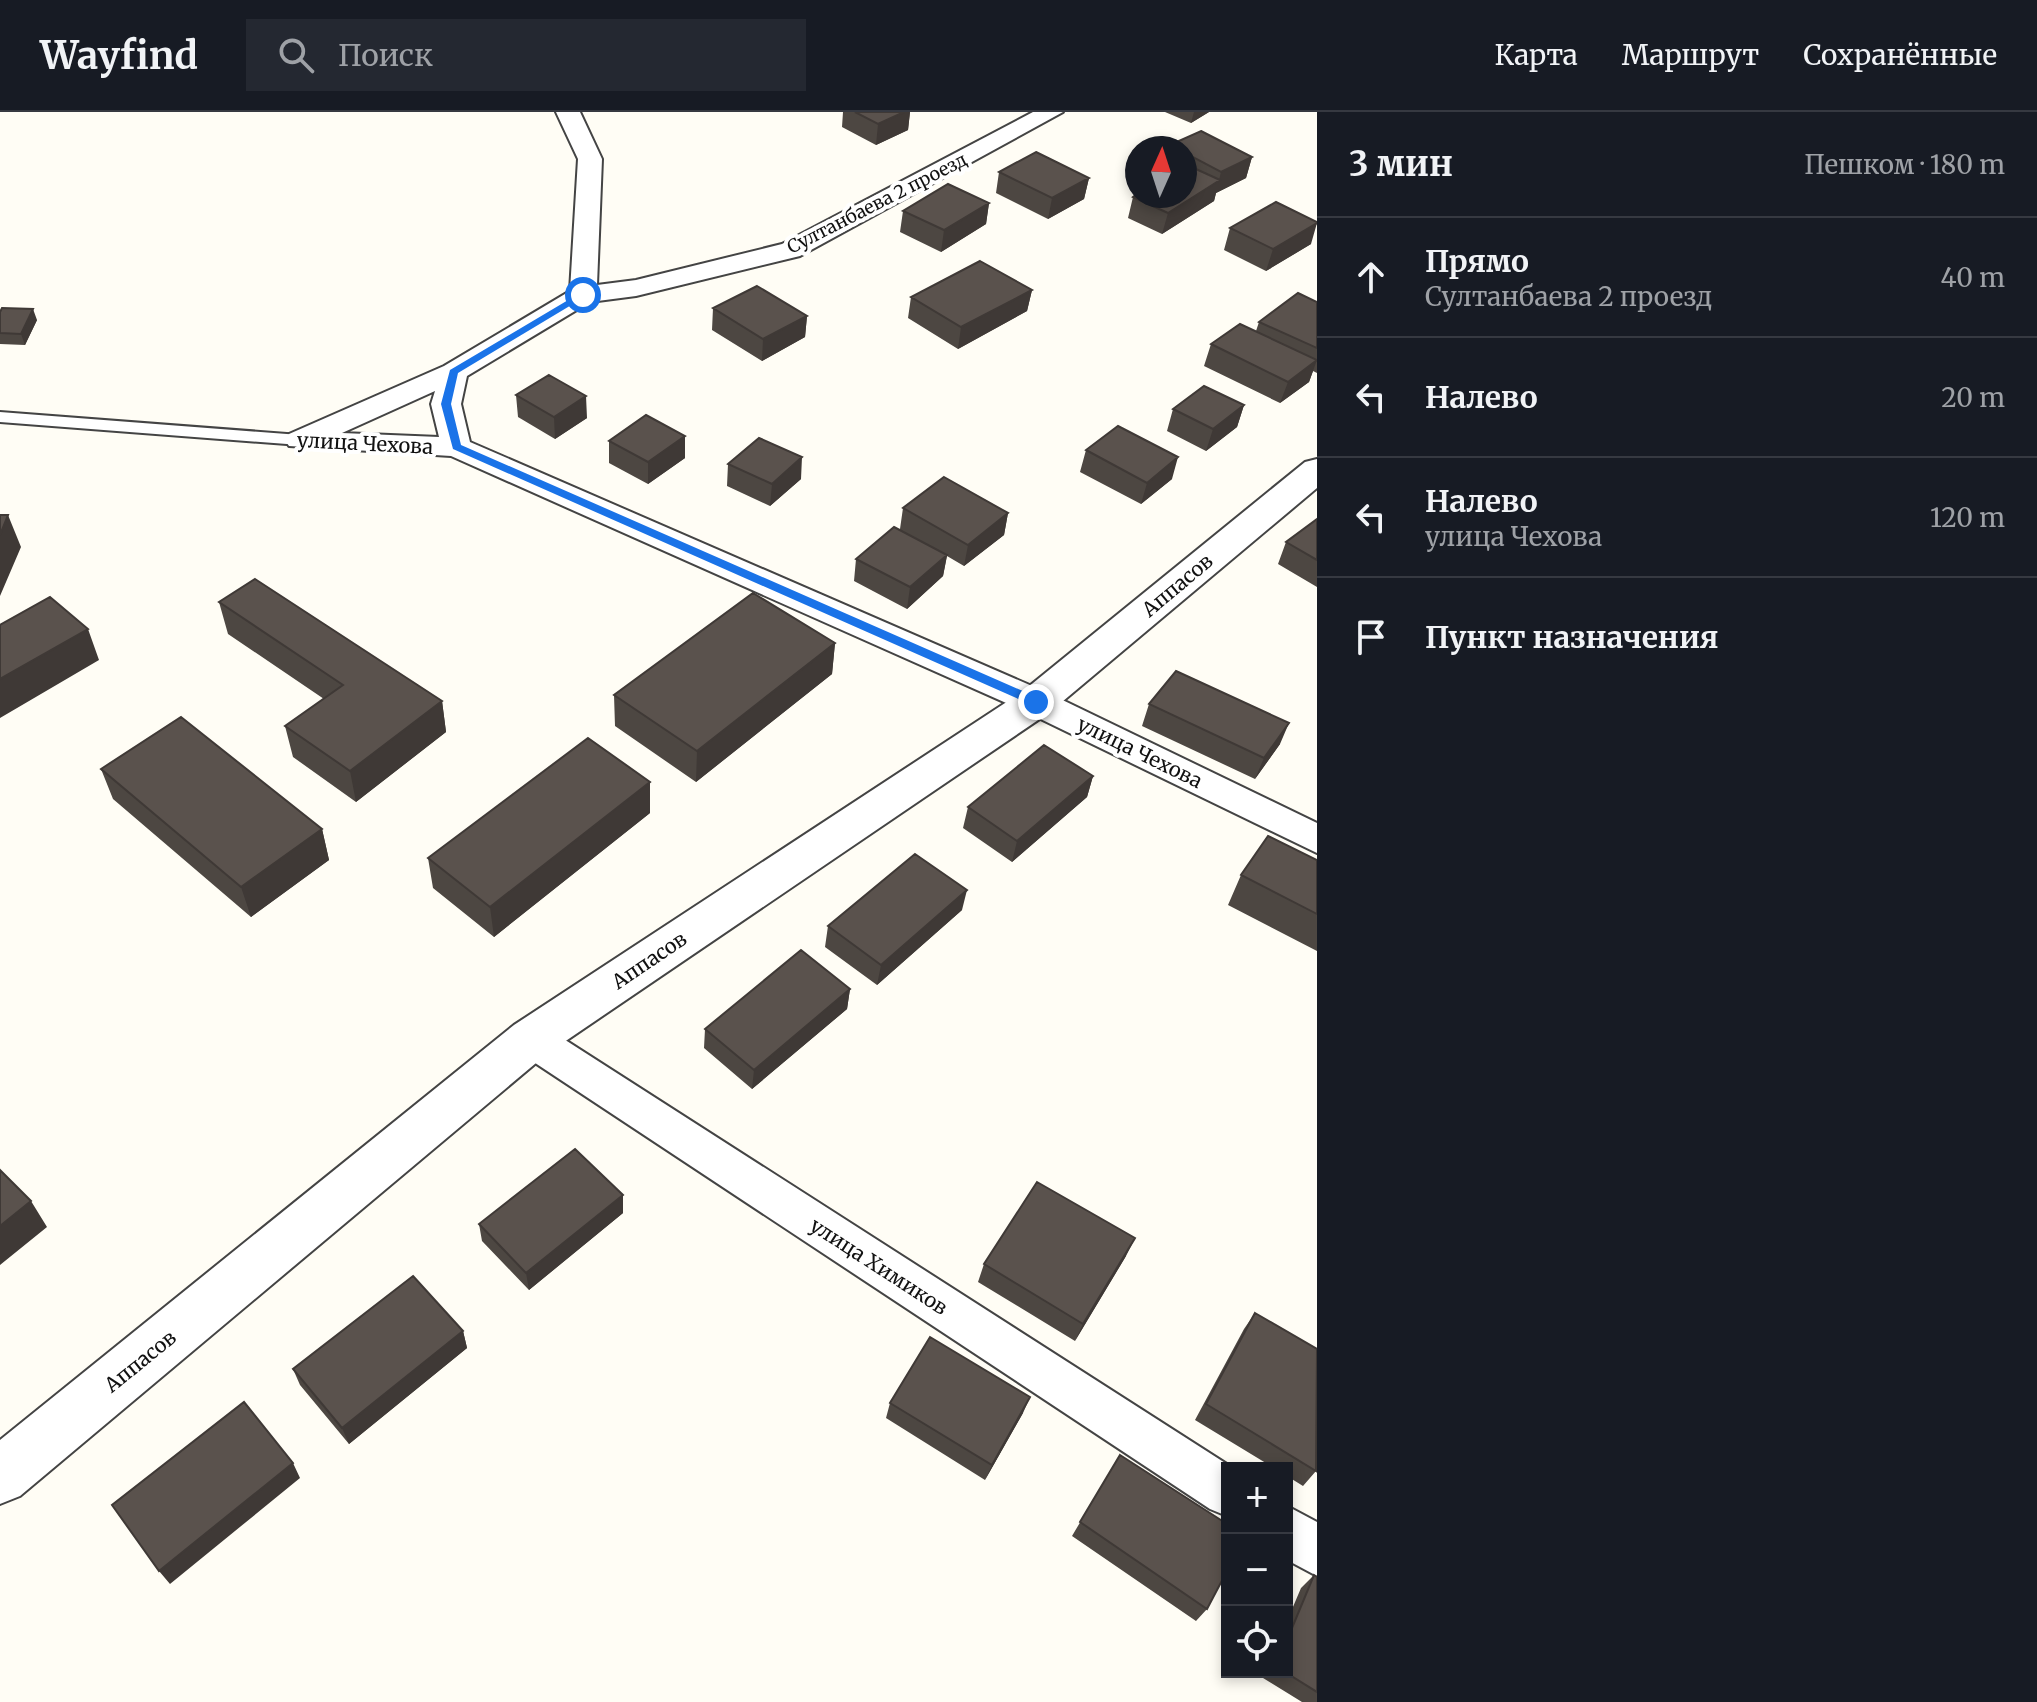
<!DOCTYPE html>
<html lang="ru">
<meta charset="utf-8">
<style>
body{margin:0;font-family:Merriweather,serif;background:#242831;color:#f1f3f6}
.controls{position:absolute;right:24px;bottom:24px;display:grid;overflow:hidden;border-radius:0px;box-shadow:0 4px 12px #0003}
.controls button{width:72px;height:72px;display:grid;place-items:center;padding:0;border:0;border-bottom:2px solid #363941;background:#171b24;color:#f1f3f6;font:40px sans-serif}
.compass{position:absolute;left:1125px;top:24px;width:72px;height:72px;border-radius:50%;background:#171b24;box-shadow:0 4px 12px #0003;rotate:3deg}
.stop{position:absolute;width:24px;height:24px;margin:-18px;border:6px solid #1a73e8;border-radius:50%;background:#fff}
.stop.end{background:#1a73e8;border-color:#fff;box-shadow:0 2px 8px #0008}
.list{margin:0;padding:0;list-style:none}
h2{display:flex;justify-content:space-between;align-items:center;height:104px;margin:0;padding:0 32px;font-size:34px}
h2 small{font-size:26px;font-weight:400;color:#9ea1a6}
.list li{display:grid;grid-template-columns:52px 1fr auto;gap:24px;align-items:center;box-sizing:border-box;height:120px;padding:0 32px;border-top:2px solid #363941}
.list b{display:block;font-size:30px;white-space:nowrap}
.list p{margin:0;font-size:26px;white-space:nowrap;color:#9ea1a6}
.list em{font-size:26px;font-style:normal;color:#9ea1a6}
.icon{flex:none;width:44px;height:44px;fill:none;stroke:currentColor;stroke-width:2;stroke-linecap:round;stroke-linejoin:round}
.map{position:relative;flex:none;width:1317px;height:1590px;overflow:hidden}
header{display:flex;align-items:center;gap:48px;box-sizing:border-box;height:112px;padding:0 40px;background:#171b24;border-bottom:2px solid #363941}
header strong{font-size:38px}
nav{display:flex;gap:44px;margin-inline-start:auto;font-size:28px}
.search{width:560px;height:72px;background:#242831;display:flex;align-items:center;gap:20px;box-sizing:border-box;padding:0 28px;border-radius:0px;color:#9ea1a6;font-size:30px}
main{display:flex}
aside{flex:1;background:#171b24}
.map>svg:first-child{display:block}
</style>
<header>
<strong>Wayfind</strong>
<div class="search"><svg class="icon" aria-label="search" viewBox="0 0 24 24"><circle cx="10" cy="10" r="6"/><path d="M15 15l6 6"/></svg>Поиск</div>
<nav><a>Карта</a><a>Маршрут</a><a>Сохранённые</a></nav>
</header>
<main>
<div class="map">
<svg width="1317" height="1590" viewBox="0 0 1317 1590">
<rect width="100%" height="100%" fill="#fffdf5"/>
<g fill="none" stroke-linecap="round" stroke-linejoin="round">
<g stroke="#444" stroke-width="4">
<path id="service" d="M 0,300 L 300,323 L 308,328 L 300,333 L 0,310 Z"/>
</g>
<g stroke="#444" stroke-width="4">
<path id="minor" d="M 556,0 L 580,0 L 602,47 L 597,173 L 636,168 L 782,132 L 1033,0 L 1063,0 L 800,144 L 636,184 L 590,190 L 467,264 L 461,292 L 470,330 L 1048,581 L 1317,711 L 1317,741 L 1024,599 L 451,344 L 289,334 L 285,328 L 289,322 L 444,254 L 570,179 L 578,47 ZM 435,279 L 431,292 L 439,325 L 342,321 Z
M 531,910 L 545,915 L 1233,1356 L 1227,1356 L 1227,1404 L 1210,1397 L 517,939 L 511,927 L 517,915 Z
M 1287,1394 L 1317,1410 L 1317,1464 L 1287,1448 Z"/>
</g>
<g stroke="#444" stroke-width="4">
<path id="tertiary" d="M 1317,347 L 1317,376 L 1050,600 L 548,941 L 20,1384 L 0,1392 L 0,1328 L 514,913 L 1022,580 L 1305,350 Z"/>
</g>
<use href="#service" fill="#fff" fill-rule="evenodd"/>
<use href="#minor" fill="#fff" fill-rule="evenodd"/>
<use href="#tertiary" fill="#fff" fill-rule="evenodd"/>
</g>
<path fill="#4d4742" d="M 843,0 L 910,0 L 908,18 L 876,33 L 842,15 Z
M 1165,0 L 1209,0 L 1191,11 Z
M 1170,33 L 1252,45 L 1246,66 L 1216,81 L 1214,89 L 1162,122 L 1128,106 L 1133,85 L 1185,84 L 1185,36 L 1170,36 Z
M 999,60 L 1089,66 L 1084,87 L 1048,107 L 996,81 Z
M 989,91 L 986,112 L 941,140 L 900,120 L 903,99 Z
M 1230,116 L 1311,132 L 1266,159 L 1224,138 Z
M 1032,178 L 1027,199 L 958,237 L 908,206 L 911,185 Z
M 1317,190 L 1317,261 L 1313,259 L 1309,270 L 1280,291 L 1204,254 L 1211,232 L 1256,219 L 1259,210 Z
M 713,196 L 807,204 L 805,225 L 762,249 L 712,218 Z
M 0,200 L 37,208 L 25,233 L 0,232 Z
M 516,283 L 587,306 L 555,327 L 518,305 Z
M 1244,293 L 1237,315 L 1206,339 L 1167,319 L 1173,297 Z
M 685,324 L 685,346 L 648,372 L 609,351 L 609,329 Z
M 1086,338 L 1172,367 L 1141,392 L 1080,360 Z
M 728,352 L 801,367 L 770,394 L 727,374 Z
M 903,396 L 1008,401 L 1004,423 L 964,454 L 947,444 L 943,464 L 907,497 L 854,469 L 856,447 L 900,417 Z
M 1317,407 L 1317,475 L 1278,452 L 1286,430 Z
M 219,490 L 442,589 L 446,620 L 356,690 L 293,645 L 285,614 L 324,587 L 228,522 Z
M 835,531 L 832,562 L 696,670 L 615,614 L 614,583 Z
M 1149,592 L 1280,632 L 1255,667 L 1142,614 Z
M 101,657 L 322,717 L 329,748 L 251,805 L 113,687 Z
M 1093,664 L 1087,685 L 1012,750 L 963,716 L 968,695 Z
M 650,701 L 494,825 L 433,776 L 428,746 Z
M 1317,748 L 1317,839 L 1228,793 L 1241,763 Z
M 962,798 L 877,873 L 825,835 L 828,814 Z
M 850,877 L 847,897 L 752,977 L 704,936 L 705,917 Z
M 623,1101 L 529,1178 L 482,1129 L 479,1112 Z
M 1126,1144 L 1075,1229 L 978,1170 L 984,1152 Z
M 1255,1201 L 1316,1359 L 1303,1374 L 1287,1364 L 1287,1356 L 1274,1356 L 1195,1308 L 1244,1217 Z
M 463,1219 L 467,1236 L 349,1332 L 300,1273 L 293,1257 Z
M 890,1291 L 1023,1301 L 985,1368 L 886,1306 Z
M 1120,1343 L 1207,1497 L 1196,1509 L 1072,1424 Z
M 1314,1463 L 1317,1465 L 1317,1590 L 1302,1590 L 1263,1566 L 1265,1560 L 1287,1560 L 1287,1509 L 1301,1476 Z"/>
<path fill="#3f3936" d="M 904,0 L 910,0 L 908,18 L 876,33 L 878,12 Z
M 1194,0 L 1209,0 L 1191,11 Z
M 1252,45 L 1246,66 L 1216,81 L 1214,89 L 1162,122 L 1168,101 L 1219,68 L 1221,60 Z
M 1089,66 L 1084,87 L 1048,107 L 1052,86 Z
M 989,91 L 986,112 L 941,140 L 944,118 Z
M 1317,111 L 1311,132 L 1266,159 L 1273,137 Z
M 1032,178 L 1027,199 L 958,237 L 961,215 Z
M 33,197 L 37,208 L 25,233 L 21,222 Z
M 807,204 L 805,225 L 762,249 L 763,227 Z
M 1317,248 L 1309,270 L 1280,291 L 1288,270 Z
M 586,284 L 587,306 L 555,327 L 554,305 Z
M 1244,293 L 1237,315 L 1206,339 L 1213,317 Z
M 685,324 L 685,346 L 648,372 L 648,350 Z
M 802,345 L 801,367 L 770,394 L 772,372 Z
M 1178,345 L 1172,367 L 1141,392 L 1147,371 Z
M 1008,401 L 1004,423 L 964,454 L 968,433 Z
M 8,403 L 21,435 L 0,484 L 0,423 Z
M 947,443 L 943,464 L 907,497 L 910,475 Z
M 88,517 L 99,548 L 0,606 L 0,567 Z
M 835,531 L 832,562 L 696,670 L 697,639 Z
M 442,589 L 446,620 L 356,690 L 350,659 Z
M 1289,611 L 1280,632 L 1255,667 L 1264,646 Z
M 1093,664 L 1087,685 L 1012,750 L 1017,729 Z
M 650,670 L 650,701 L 494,825 L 490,795 Z
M 322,717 L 329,748 L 251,805 L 241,775 Z
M 967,778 L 962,798 L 877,873 L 881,853 Z
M 850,877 L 847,897 L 752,977 L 754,958 Z
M 623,1083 L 623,1101 L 529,1178 L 526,1161 Z
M 31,1089 L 47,1115 L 0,1153 L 0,1114 Z
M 1135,1126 L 1126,1144 L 1075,1229 L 1083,1212 Z
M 463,1219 L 467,1236 L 349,1332 L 342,1316 Z
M 1030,1285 L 1023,1301 L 985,1368 L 992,1353 Z
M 293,1351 L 300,1366 L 170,1472 L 159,1459 Z"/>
<path fill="#5a524d" stroke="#3f3936" stroke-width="2" d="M 855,0 L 904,0 L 878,12 Z
M 1201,19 L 1252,45 L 1221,60 L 1185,41 L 1185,36 L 1175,36 L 1170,33 Z
M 1036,40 L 1089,66 L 1052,86 L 999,60 Z
M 1185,52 L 1220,68 L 1168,101 L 1133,85 L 1137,82 L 1137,84 L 1185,84 Z
M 948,72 L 989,91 L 944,118 L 903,99 Z
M 1276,90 L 1317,110 L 1317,111 L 1273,137 L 1230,116 Z
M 980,149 L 1032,178 L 961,215 L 911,185 Z
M 757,174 L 807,204 L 763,227 L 713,196 Z
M 1298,181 L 1317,190 L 1317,236 L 1259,210 Z
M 2,196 L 33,197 L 21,222 L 0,221 L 0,200 Z
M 1240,212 L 1317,248 L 1288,270 L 1211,232 Z
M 549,263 L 586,284 L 554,305 L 516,283 Z
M 1204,274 L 1244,293 L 1213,317 L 1173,297 Z
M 646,303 L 685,324 L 648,350 L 609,329 Z
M 1118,314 L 1178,345 L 1147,371 L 1086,338 Z
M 759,326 L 802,345 L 772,372 L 728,352 Z
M 944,365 L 1008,401 L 968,433 L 903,396 Z
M 0,403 L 8,403 L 0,423 Z
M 1317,407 L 1317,448 L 1286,430 Z
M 894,415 L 947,443 L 910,475 L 856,447 Z
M 255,467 L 442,589 L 350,659 L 285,614 L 343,573 L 219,490 Z
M 753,481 L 835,531 L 697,639 L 614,583 Z
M 50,485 L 88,517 L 0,567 L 0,513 Z
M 1176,559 L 1289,611 L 1264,646 L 1149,592 Z
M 181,605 L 322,717 L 241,775 L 101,657 Z
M 588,626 L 650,670 L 490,795 L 428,746 Z
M 1044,633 L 1093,664 L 1017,729 L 968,695 Z
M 1268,724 L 1317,748 L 1317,802 L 1241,763 Z
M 915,742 L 967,778 L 881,853 L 828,814 Z
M 801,838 L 850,877 L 754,958 L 705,917 Z
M 575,1037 L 623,1083 L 526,1161 L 479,1112 Z
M 0,1058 L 31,1089 L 0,1114 Z
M 1037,1070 L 1135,1126 L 1083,1212 L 984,1152 Z
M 413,1164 L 463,1219 L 342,1316 L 293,1257 Z
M 1255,1201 L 1317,1237 L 1316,1359 L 1206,1292 Z
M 930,1225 L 1030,1285 L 992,1353 L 890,1291 Z
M 244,1290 L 293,1351 L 159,1459 L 112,1393 Z
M 1120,1343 L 1227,1412 L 1227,1459 L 1207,1497 L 1080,1410 Z
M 1314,1463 L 1317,1465 L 1317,1580 L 1285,1560 L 1287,1560 L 1287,1528 Z"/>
<path fill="#1a73e8" d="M 580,181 L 588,183 L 458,261 L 451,292 L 461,333 L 1041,587 L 1041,593 L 1032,593 L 453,337 L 441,292 L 450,258 Z"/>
<g text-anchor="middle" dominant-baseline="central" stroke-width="8" stroke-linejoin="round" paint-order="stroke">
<g font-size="18" fill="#111" stroke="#fff">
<text transform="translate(877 91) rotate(-27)">Султанбаева 2 проезд</text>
</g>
<g font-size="20" fill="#111" stroke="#fff">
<text transform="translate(365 331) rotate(3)">улица Чехова</text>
<text transform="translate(1177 473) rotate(-40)">Аппасов</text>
<text transform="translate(1140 640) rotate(26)">улица Чехова</text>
<text transform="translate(649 848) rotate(-34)">Аппасов</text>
<text transform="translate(879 1154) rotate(33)">улица Химиков</text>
<text transform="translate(140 1249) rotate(-39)">Аппасов</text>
</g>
</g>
</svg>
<div class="controls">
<button>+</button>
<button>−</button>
<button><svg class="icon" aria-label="locate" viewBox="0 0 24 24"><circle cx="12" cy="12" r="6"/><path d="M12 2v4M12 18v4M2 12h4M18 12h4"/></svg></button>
</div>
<svg class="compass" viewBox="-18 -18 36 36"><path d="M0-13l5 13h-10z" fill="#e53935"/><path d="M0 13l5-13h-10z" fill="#9ea1a6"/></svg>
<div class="stop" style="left:583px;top:183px"></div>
<div class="stop end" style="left:1036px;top:590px"></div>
</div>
<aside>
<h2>3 мин<small>Пешком · 180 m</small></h2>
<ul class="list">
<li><svg class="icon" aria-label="ahead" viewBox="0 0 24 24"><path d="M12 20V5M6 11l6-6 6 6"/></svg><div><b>Прямо</b><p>Султанбаева 2 проезд</p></div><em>40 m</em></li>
<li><svg class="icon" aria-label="left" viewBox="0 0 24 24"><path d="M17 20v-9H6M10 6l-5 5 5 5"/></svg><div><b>Налево</b></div><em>20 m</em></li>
<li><svg class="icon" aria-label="left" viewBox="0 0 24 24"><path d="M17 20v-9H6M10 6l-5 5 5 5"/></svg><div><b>Налево</b><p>улица Чехова</p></div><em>120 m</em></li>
<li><svg class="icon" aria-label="arrive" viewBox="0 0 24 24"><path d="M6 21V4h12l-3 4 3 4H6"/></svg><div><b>Пункт назначения</b></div></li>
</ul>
</aside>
</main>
